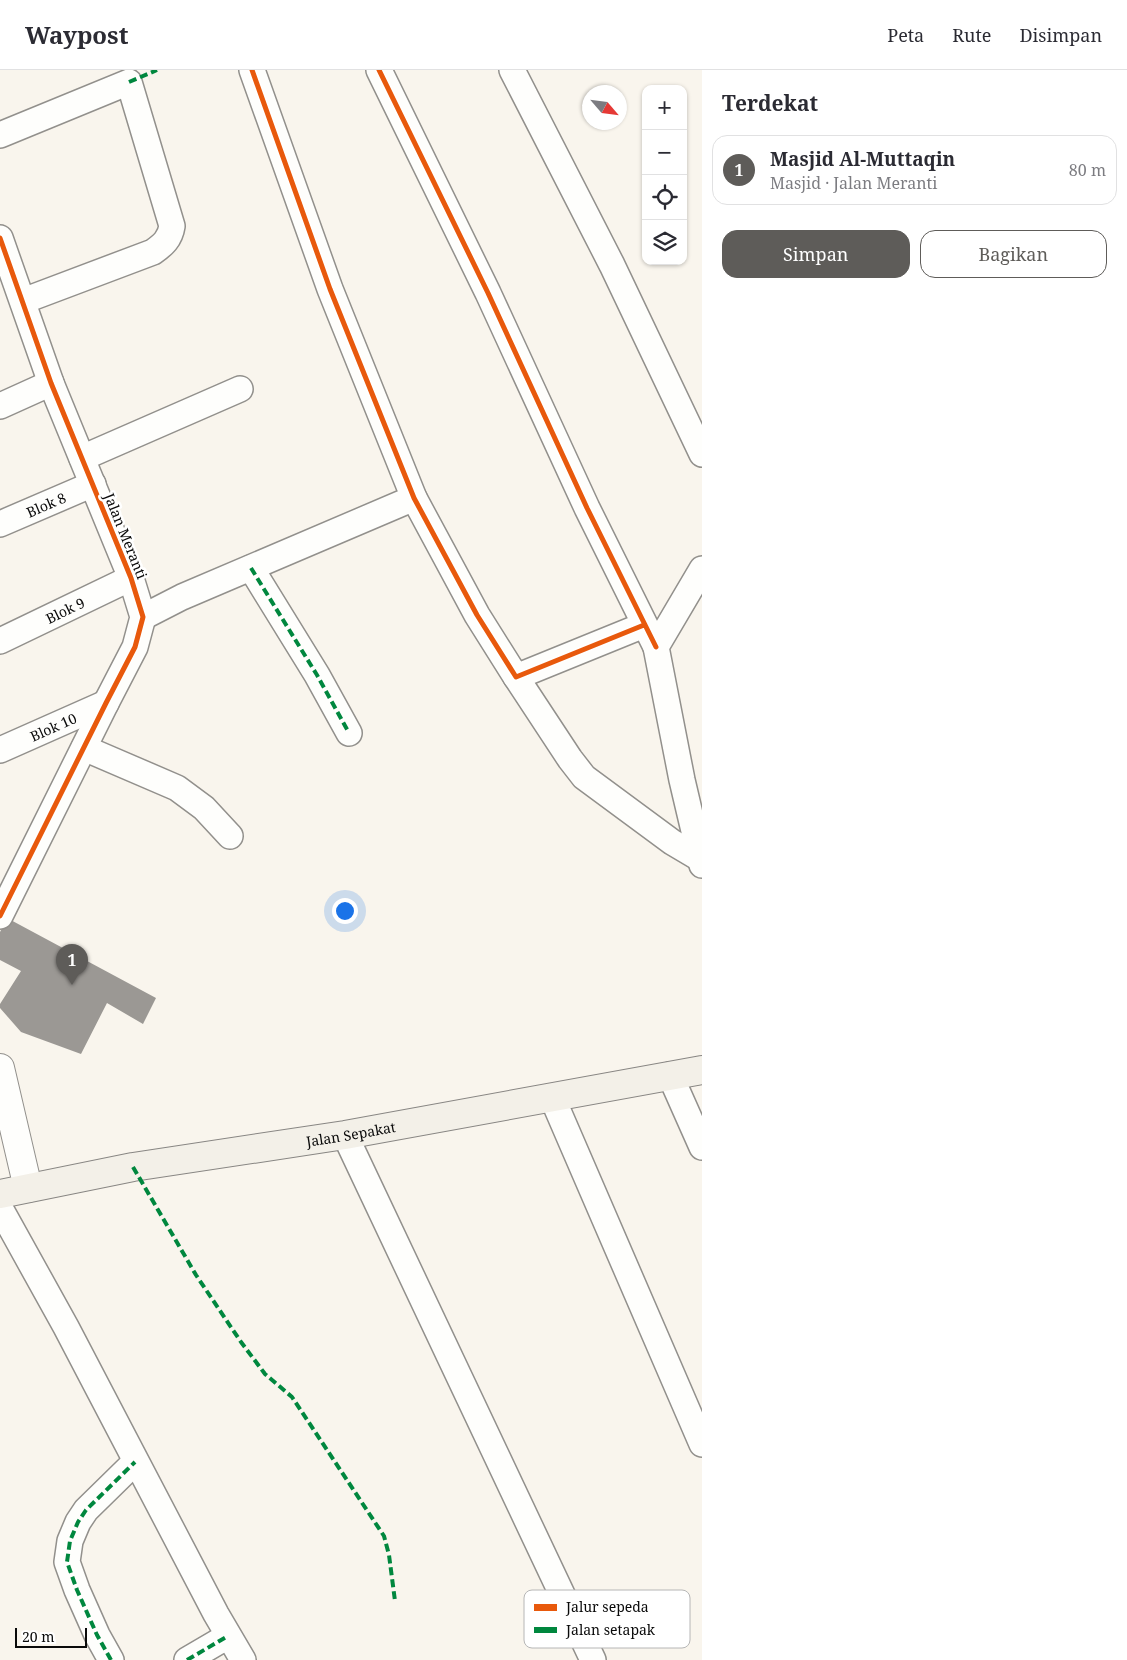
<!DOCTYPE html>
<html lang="id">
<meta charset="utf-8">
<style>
body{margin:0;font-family:"Noto Serif",serif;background:#f2f2f3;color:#2b2b33}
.controls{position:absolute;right:15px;top:15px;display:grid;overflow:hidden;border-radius:10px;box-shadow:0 1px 4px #0004}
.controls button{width:45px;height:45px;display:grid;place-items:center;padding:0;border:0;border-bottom:1px solid #e1e1e2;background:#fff;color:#2b2b33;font:25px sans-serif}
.compass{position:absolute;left:582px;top:15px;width:45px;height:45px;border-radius:50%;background:#fff;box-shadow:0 1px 4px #0004;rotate:118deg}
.scale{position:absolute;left:15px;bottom:12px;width:72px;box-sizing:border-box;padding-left:5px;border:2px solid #0a0a0a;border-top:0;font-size:14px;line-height:18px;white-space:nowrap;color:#0a0a0a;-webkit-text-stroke:4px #fff;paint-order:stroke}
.you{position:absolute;left:344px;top:840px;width:18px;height:18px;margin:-12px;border:4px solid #fff;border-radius:50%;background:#1a73e8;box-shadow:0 0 0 8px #1a73e833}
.badge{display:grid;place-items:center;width:32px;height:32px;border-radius:50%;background:#5e5c59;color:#fff;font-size:16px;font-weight:700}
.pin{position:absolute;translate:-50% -41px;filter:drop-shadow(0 1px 2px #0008)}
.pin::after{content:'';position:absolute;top:26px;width:18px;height:15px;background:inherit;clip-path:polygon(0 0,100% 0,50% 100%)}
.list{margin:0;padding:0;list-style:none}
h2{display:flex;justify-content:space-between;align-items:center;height:65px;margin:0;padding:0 20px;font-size:21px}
h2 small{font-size:16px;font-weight:400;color:#7c7c81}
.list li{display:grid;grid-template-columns:32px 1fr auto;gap:15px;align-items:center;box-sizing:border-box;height:70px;margin:0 10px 10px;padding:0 10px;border:1px solid #e1e1e2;border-radius:15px}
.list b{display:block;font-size:19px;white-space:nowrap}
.list p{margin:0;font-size:16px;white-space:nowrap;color:#7c7c81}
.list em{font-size:16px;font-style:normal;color:#7c7c81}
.actions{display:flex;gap:10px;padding:15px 20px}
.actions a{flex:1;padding:11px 0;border:1px solid #5e5c59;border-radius:15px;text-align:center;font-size:18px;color:#5e5c59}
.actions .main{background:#5e5c59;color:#fff}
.icon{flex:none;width:28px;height:28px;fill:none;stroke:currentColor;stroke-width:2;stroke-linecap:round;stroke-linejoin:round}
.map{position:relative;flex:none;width:702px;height:1590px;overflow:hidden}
header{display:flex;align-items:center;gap:30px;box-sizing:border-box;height:70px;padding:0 25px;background:#fff;border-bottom:1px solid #e1e1e2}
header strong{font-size:24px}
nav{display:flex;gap:28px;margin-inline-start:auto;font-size:18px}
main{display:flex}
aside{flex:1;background:#fff}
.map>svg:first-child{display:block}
</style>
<header>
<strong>Waypost</strong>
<nav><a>Peta</a><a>Rute</a><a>Disimpan</a></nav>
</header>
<main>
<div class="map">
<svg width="702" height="1590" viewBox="0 0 702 1590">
<rect width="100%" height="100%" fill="#f9f5ed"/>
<path fill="#9b9894" d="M 7,848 L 156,928 L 143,954 L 107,933 L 81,984 L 21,962 L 0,938 L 0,934 L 21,901 L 0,890 L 0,862 Z"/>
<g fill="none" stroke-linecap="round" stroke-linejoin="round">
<g stroke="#92908c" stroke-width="28">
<g id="minor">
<path d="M 252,0 L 330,219 L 414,428 L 477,545 L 516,607 L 644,555"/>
<path d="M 379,0 L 488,223 L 587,438 L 656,577"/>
<path d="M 512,0 L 612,195 L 702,384"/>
<path d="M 0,65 L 129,12 L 172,156 C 170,169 163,175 153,182 L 23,231"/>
<path d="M 0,168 L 51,313 L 131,508 L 143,547 L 135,577 L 106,633 L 0,846"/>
<path d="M 0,336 L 51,313"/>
<path d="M 82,388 L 240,319"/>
<path id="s1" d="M 0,454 L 93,414"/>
<path d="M 251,498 L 317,605 L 349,663"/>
<path d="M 702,499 L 656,577 L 682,710 L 702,795"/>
<path d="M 143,547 L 182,527 L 414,428"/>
<path id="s2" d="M 0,571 L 131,508"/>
<path d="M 516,607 L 570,689 L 584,707 L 672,772 L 699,788"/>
<path d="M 84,678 L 177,718 L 204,738 L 230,766"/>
<path id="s3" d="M 0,680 L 106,633"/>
<path d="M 670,1005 L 702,1077"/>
<path d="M 552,1027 L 702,1374"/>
<path d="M 345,1065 L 593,1590"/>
<path d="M 0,1138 L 66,1257 L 216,1544 L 243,1590"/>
<path d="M 111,1590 L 97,1565 L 77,1520 L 67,1492 L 70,1471 L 78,1452 L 86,1440 L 135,1392"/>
<path d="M 187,1590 L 228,1566"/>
</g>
</g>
<g stroke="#92908c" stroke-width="30">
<path id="tertiary" d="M 0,998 L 28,1118"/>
</g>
<g stroke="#888683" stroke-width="30">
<g id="secondary">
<path id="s4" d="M 0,1124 L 133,1097 L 345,1065 L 702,1000"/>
</g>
</g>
<use href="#minor" stroke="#fefefc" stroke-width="25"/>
<use href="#tertiary" stroke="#fefefc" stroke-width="28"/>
<use href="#secondary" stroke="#f3f0e8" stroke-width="28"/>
<path stroke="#00873e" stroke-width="4" stroke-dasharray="8 4" stroke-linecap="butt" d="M 129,12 L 157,0
M 251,498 L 317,605 L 349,663
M 133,1097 L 196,1205 L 241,1272 L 265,1304 L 292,1327 L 384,1466 L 389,1485 L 395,1531
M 111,1590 L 97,1565 L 77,1520 L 67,1492 L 70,1471 L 78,1452 L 86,1440 L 135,1392
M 187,1590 L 228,1566"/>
<g stroke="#fff" stroke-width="8">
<path id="cycleway" d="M 252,0 L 330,219 L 414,428 L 477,545 L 516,607 L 644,555
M 379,0 L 488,223 L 587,438 L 656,577
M 0,168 L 51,313 L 131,508 L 143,547 L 135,577 L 106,633 L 0,846"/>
</g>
<use href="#cycleway" stroke="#e8590c" stroke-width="5"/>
</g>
<g text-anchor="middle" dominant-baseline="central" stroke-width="5" stroke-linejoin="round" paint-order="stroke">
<g font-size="14" fill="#0a0a0a" stroke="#fff">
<text stroke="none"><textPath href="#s1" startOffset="50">Blok 8</textPath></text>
<text transform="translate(126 466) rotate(68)">Jalan Meranti</text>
<text stroke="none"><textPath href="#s2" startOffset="72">Blok 9</textPath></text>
<text stroke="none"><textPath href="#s3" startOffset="58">Blok 10</textPath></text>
<text stroke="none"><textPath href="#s4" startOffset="356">Jalan Sepakat</textPath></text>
</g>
</g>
<rect x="524" y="1520" width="166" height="58" rx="8" fill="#fff" stroke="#b6b6b6" stroke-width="1"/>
<rect x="534" y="1534" width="23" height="7" fill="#e8590c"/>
<rect x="534" y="1557" width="23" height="6" fill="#00873e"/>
<g font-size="14" fill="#0a0a0a">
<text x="566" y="1542">Jalur sepeda</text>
<text x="566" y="1565">Jalan setapak</text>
</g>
</svg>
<div class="controls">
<button>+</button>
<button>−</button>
<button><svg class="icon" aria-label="locate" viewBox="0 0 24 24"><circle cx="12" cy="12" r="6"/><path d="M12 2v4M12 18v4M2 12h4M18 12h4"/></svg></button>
<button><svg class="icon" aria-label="layers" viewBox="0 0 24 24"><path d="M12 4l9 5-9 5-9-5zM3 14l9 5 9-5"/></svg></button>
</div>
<svg class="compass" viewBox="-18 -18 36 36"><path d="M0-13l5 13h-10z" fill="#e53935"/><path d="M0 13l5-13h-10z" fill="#7c7c81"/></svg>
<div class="scale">20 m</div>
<div class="you"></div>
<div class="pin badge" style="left:72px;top:915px">1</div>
</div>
<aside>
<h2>Terdekat<small></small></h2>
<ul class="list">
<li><span class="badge">1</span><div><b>Masjid Al-Muttaqin</b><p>Masjid · Jalan Meranti</p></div><em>80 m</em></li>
</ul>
<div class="actions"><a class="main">Simpan</a><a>Bagikan</a></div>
</aside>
</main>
